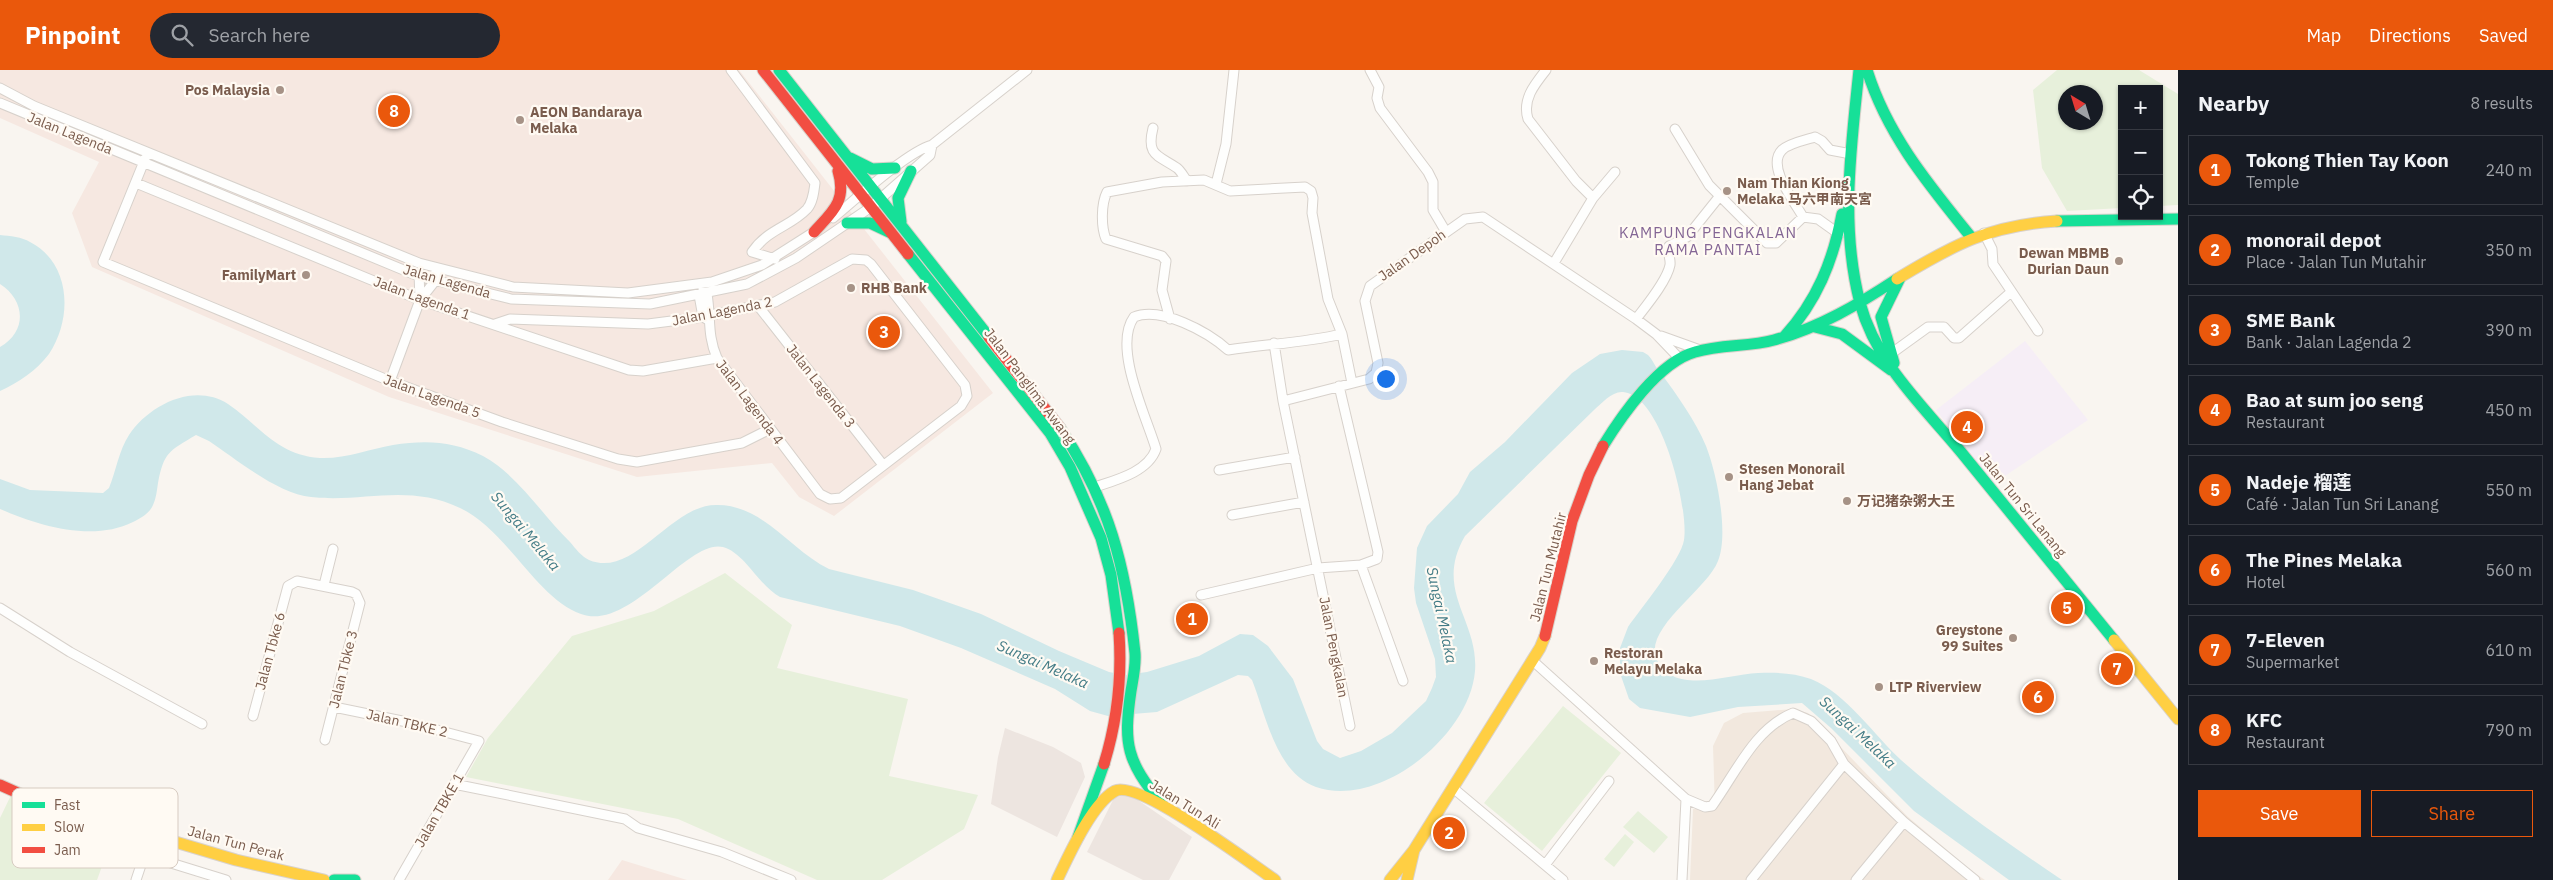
<!DOCTYPE html>
<meta charset="utf-8">
<style>
body{margin:0;font-family:"IBM Plex Sans","Noto Sans SC",sans-serif;background:#242831;color:#f1f3f6}
.controls{position:absolute;right:15px;top:15px;display:grid;overflow:hidden;border-radius:0px;box-shadow:0 1px 4px #0004}
.controls button{width:45px;height:45px;display:grid;place-items:center;padding:0;border:0;border-bottom:1px solid #363941;background:#171b24;color:#f1f3f6;font:25px sans-serif}
.compass{position:absolute;left:2058px;top:15px;width:45px;height:45px;border-radius:50%;background:#171b24;box-shadow:0 1px 4px #0004;rotate:322deg}
.you{position:absolute;left:1385px;top:308px;width:18px;height:18px;margin:-12px;border:4px solid #fff;border-radius:50%;background:#1a73e8;box-shadow:0 0 0 8px #1a73e833}
.badge{display:grid;place-items:center;width:32px;height:32px;border-radius:50%;background:#ea580c;color:#fff;font-size:16px;font-weight:700}
.pin{position:absolute;translate:-50% -50%;border:2px solid #fff;box-shadow:0 1px 5px #0006}
.list{margin:0;padding:0;list-style:none}
h2{display:flex;justify-content:space-between;align-items:center;height:65px;margin:0;padding:0 20px;font-size:21px}
h2 small{font-size:16px;font-weight:400;color:#9ea1a6}
.list li{display:grid;grid-template-columns:32px 1fr auto;gap:15px;align-items:center;box-sizing:border-box;height:70px;margin:0 10px 10px;padding:0 10px;border:1px solid #363941;border-radius:0px}
.list b{display:block;font-size:19px;white-space:nowrap}
.list p{margin:0;font-size:16px;white-space:nowrap;color:#9ea1a6}
.list em{font-size:16px;font-style:normal;color:#9ea1a6}
.actions{display:flex;gap:10px;padding:15px 20px}
.actions a{flex:1;padding:11px 0;border:1px solid #ea580c;border-radius:0px;text-align:center;font-size:18px;color:#ea580c}
.actions .main{background:#ea580c;color:#fff}
.icon{flex:none;width:28px;height:28px;fill:none;stroke:currentColor;stroke-width:2;stroke-linecap:round;stroke-linejoin:round}
.map{position:relative;flex:none;width:2178px;height:810px;overflow:hidden}
header{display:flex;align-items:center;gap:30px;box-sizing:border-box;height:70px;padding:0 25px;background:#ea580c;color:#fff}
header strong{font-size:24px}
nav{display:flex;gap:28px;margin-inline-start:auto;font-size:18px}
.search{width:350px;height:45px;background:#242831;display:flex;align-items:center;gap:12px;box-sizing:border-box;padding:0 18px;border-radius:28px;color:#9ea1a6;font-size:19px}
main{display:flex}
aside{flex:1;background:#171b24}
.map>svg:first-child{display:block}
</style>
<header>
<strong>Pinpoint</strong>
<div class="search"><svg class="icon" aria-label="search" viewBox="0 0 24 24"><circle cx="10" cy="10" r="6"/><path d="M15 15l6 6"/></svg>Search here</div>
<nav><a>Map</a><a>Directions</a><a>Saved</a></nav>
</header>
<main>
<div class="map">
<svg width="2178" height="810" viewBox="0 0 2178 810">
<rect width="100%" height="100%" fill="#f9f5f0"/>
<path fill="#f2e8de" d="M 1793,639 L 1808,643 L 1907,746 L 1973,802 L 1985,810 L 1690,810 L 1693,739 L 1715,739 L 1713,676 L 1724,653 L 1743,643 Z"/>
<path fill="#f6e8e1" d="M 0,0 L 739,0 L 993,323 L 834,446 L 799,427 L 772,393 L 637,407 L 389,327 L 92,197 L 72,143 L 99,92 L 0,48 Z
M 622,790 L 687,810 L 608,810 Z"/>
<path fill="#ede5e0" d="M 1005,658 L 1053,677 L 1081,693 L 1085,707 L 1057,767 L 991,734 L 998,687 Z
M 1129,724 L 1192,767 L 1169,810 L 1143,810 L 1087,782 L 1114,728 Z"/>
<path fill="#f6eef6" d="M 2025,271 L 2088,350 L 1993,414 L 1936,340 Z"/>
<path fill="#e7f0db" fill-rule="evenodd" d="M 2057,0 L 2139,0 L 2178,24 L 2178,135 L 2159,136 L 2159,19 L 2122,19 L 2122,138 L 2067,141 L 2042,98 L 2033,20 ZM 2096,22 L 2096,52 L 2066,52 L 2066,22 Z
M 725,503 L 792,555 L 777,598 L 908,629 L 889,706 L 978,725 L 964,759 L 882,810 L 817,810 L 678,749 L 466,707 L 488,668 L 572,566 L 654,541 Z
M 1563,636 L 1621,683 L 1542,781 L 1484,733 Z
M 13,721 L 117,755 L 97,810 L 0,810 L 0,748 Z
M 1638,741 L 1668,767 L 1654,783 L 1623,757 Z
M 1625,764 L 1634,772 L 1614,797 L 1604,789 Z"/>
<path fill="#d0e8ea" d="M 0,165 C 10,166 22,167 30,172 C 71,193 73,248 49,284 C 37,300 18,313 0,321 L 0,277 C 28,261 25,230 0,214 Z
M 1622,280 L 1643,282 L 1648,285 C 1653,290 1655,297 1660,302 C 1677,325 1695,350 1706,376 C 1717,404 1729,464 1718,491 C 1707,520 1642,559 1657,590 C 1675,626 1727,604 1758,603 C 1775,602 1795,603 1811,609 C 1846,623 1874,665 1901,690 C 1952,735 2006,772 2062,810 L 2009,810 L 1914,741 L 1831,658 L 1802,633 L 1738,637 L 1690,647 L 1640,638 L 1629,629 L 1620,603 L 1620,578 L 1628,557 C 1641,538 1681,490 1684,470 C 1689,439 1662,325 1623,322 C 1612,321 1602,333 1594,340 L 1465,466 C 1433,521 1479,550 1475,601 C 1470,665 1380,739 1316,717 C 1276,703 1266,645 1252,610 L 1248,606 L 1238,605 L 1157,642 L 1108,646 L 1090,641 L 1055,619 L 961,578 L 900,556 L 780,527 C 759,516 745,483 723,477 C 688,468 630,562 581,544 C 537,529 506,459 460,438 C 407,413 363,433 311,427 C 278,424 236,389 209,371 L 196,365 C 169,381 164,382 158,413 C 157,420 156,429 153,435 C 149,444 141,448 133,452 C 93,472 39,456 0,439 L 0,409 L 30,420 L 103,423 L 109,418 C 116,401 119,380 129,365 C 149,335 194,312 228,334 C 261,357 277,385 320,388 C 346,389 369,379 393,375 C 426,370 453,371 483,386 C 518,405 542,445 570,472 C 575,478 582,487 589,490 C 634,509 670,435 716,435 C 763,434 791,481 829,499 L 913,520 L 981,544 L 1059,581 L 1109,602 L 1125,605 L 1147,602 L 1199,586 L 1240,564 L 1253,565 L 1268,576 L 1293,609 L 1317,671 L 1323,679 L 1340,688 L 1361,681 L 1392,663 L 1426,631 L 1432,618 L 1436,607 L 1435,589 L 1416,533 L 1414,518 L 1417,478 L 1427,456 L 1458,424 L 1470,402 L 1505,372 L 1572,303 L 1600,284 Z"/>
<g fill="none" stroke-linecap="round" stroke-linejoin="round">
<g stroke="#d7d1cb" stroke-width="11">
<path id="street" d="M 731,0 L 815,113 C 814,121 813,132 807,139 C 790,157 769,158 752,182 L 775,189
M 1370,0 L 1379,17 L 1377,28 L 1380,38 L 1428,102 L 1433,112 L 1433,140 L 1446,162
M 1546,0 C 1534,15 1522,30 1528,49 L 1576,111 L 1593,128
M 0,18 L 34,36 L 419,193 L 513,217 L 628,223 L 712,212 L 762,195 L 817,160
M 0,33 L 418,206 L 511,229 L 650,234 L 747,214 L 796,188 L 871,137 L 930,85 L 932,75
M 1153,58 C 1146,86 1158,85 1177,98 C 1181,101 1184,107 1187,111
M 1675,59 L 1709,115 L 1767,173 L 1776,173 L 1803,147 L 1818,149 L 1839,164
M 145,89 L 103,192 L 390,311 L 502,352 L 618,389 L 637,392 L 742,373 L 770,359
M 136,113 L 420,230 L 629,300 L 643,301 L 717,288
M 1216,114 L 1226,74 L 1234,0
M 1803,147 C 1794,131 1766,96 1782,80 C 1789,73 1806,70 1815,67 L 1822,71 L 1830,80 L 1851,84
M 833,148 C 856,129 907,82 932,75 L 1027,0
M 1984,163 L 1992,179 L 1993,194 L 2038,261
M 1554,193 L 1593,128 L 1615,102
M 419,203 L 420,230
M 699,225 L 703,247 L 708,250
M 759,237 L 883,395
M 1170,249 L 1162,220 L 1166,191 L 1162,186 L 1106,169 C 1101,157 1101,134 1107,122 L 1162,112 L 1204,110 L 1230,121 L 1305,117 L 1311,121 L 1313,128 L 1312,143 L 1328,229 L 1342,264 L 1352,313
M 1636,249 C 1646,236 1667,211 1670,195 C 1671,189 1667,183 1669,176 L 1687,167 L 1719,127
M 495,254 L 510,249 L 648,254 L 703,247 L 711,245 L 775,232 L 852,189 L 866,190 L 871,194 L 965,315 L 967,326 L 961,336 L 841,428 L 830,429 L 820,424 L 717,288 C 707,265 711,247 707,224 L 703,220
M 1661,266 L 1700,280
M 1274,273 L 1283,331
M 1892,283 L 1928,257 L 1944,257 L 1954,268 L 1959,268 L 2011,222
M 390,311 L 420,230 L 435,211 L 436,198
M 1219,400 L 1295,387
M 1095,417 C 1116,410 1148,402 1156,379 C 1147,348 1112,277 1134,247 C 1161,236 1208,262 1228,280 C 1266,274 1304,273 1342,264
M 1232,445 L 1304,432
M 1361,495 L 1403,611
M 324,515 L 333,479
M 1201,525 L 1318,498 L 1361,495 L 1377,489 L 1378,482 L 1339,316
M 0,538 L 70,582 L 202,654
M 1533,591 L 1686,729 L 1705,737 L 1712,736 C 1736,703 1754,659 1793,643 L 1811,651 L 1831,671 L 1844,694 L 1904,752 L 1975,810
M 334,637 L 407,652 L 479,671 L 399,810
M 253,646 L 288,516 L 297,511 L 352,522 L 356,524 L 360,533 L 325,670
M 1350,656 L 1283,331 L 1369,309 L 1376,303 L 1378,293 L 1365,231 L 1370,216 L 1465,149 L 1483,147 L 1636,249 L 1656,264 L 1680,289
M 454,714 L 625,749 L 638,758 L 722,782 L 791,810
M 1453,718 L 1563,810
M 145,785 L 226,810
M 1545,795 L 1609,711
M 136,810 L 151,765
M 1682,810 L 1686,729
M 1751,810 L 1844,694
M 1856,810 L 1904,752"/>
</g>
<g stroke="#d9d2cb" stroke-width="13">
<path id="fast" d="M 779,0 L 989,267
M 1859,0 C 1851,78 1840,156 1860,233 C 1876,293 1923,336 1961,382 C 2012,445 2063,508 2114,570
M 1867,0 C 1887,65 1929,115 1971,167
M 850,88 L 872,99 L 895,98
M 2057,151 L 2178,149
M 901,152 L 898,128 L 911,101
M 847,153 L 870,153 L 889,162
M 908,184 L 1050,363 L 1070,397 L 1101,468 L 1111,505 L 1119,563
M 1815,257 L 1842,264 L 1891,300
M 1784,267 C 1817,231 1833,191 1842,144
M 1894,293 L 1881,247 L 1900,208
M 1060,358 C 1109,431 1126,497 1135,583 C 1136,596 1133,609 1131,621 C 1123,675 1127,691 1161,733
M 1603,376 C 1622,345 1659,292 1695,282 C 1721,274 1749,277 1774,270 C 1819,258 1859,234 1897,209
M 1078,767 L 1104,694
M 334,810 L 355,810"/>
</g>
<g stroke="#d9d2cb" stroke-width="13">
<path id="slow" d="M 1897,209 C 1953,175 1990,155 2057,151
M 2114,570 L 2178,649
M 115,754 L 236,790 L 324,810
M 1057,810 C 1068,787 1092,733 1115,721 C 1139,709 1250,793 1275,810
M 1390,810 L 1414,780
M 1407,810 L 1414,780 L 1540,578 L 1545,566"/>
</g>
<g stroke="#d9d2cb" stroke-width="13">
<path id="jam" d="M 763,0 L 908,184
M 814,162 C 833,141 847,131 838,101
M 989,267 L 1060,358
M 1545,566 L 1572,451 L 1589,405 L 1603,376
M 1104,694 C 1117,652 1122,607 1119,563
M 0,715 L 36,731 L 115,754"/>
</g>
<use href="#street" stroke="#fefefd" stroke-width="9"/>
<use href="#fast" stroke="#16e098" stroke-width="11"/>
<use href="#slow" stroke="#ffcf43" stroke-width="11"/>
<use href="#jam" stroke="#f24e42" stroke-width="11"/>
</g>
<g fill="#a69286" stroke="#fffaf3" stroke-width="2">
<circle cx="280" cy="20" r="5"/>
<circle cx="520" cy="50" r="5"/>
<circle cx="1727" cy="121" r="5"/>
<circle cx="2119" cy="191" r="5"/>
<circle cx="306" cy="205" r="5"/>
<circle cx="851" cy="218" r="5"/>
<circle cx="1729" cy="407" r="5"/>
<circle cx="1847" cy="431" r="5"/>
<circle cx="2013" cy="568" r="5"/>
<circle cx="1594" cy="591" r="5"/>
<circle cx="1879" cy="617" r="5"/>
</g>
<g text-anchor="middle" dominant-baseline="central" stroke-width="4.5" stroke-linejoin="round" paint-order="stroke">
<g font-size="14" font-weight="bold" fill="#7a5c4d" stroke="#fffaf3" text-anchor="start">
<text x="270" y="20" text-anchor="end">Pos Malaysia</text>
<text x="530" y="42">AEON Bandaraya<tspan x="530" dy="16">Melaka</tspan></text>
<text x="1737" y="113">Nam Thian Kiong<tspan x="1737" dy="16">Melaka 马六甲南天宮</tspan></text>
<text x="2109" y="183" text-anchor="end">Dewan MBMB<tspan x="2109" dy="16">Durian Daun</tspan></text>
<text x="296" y="205" text-anchor="end">FamilyMart</text>
<text x="861" y="218">RHB Bank</text>
<text x="1739" y="399">Stesen Monorail<tspan x="1739" dy="16">Hang Jebat</tspan></text>
<text x="1857" y="431">万记猪杂粥大王</text>
<text x="2003" y="560" text-anchor="end">Greystone<tspan x="2003" dy="16">99 Suites</tspan></text>
<text x="1604" y="583">Restoran<tspan x="1604" dy="16">Melayu Melaka</tspan></text>
<text x="1889" y="617">LTP Riverview</text>
</g>
<g font-size="14" fill="#7a5c4d" stroke="#fffaf3">
<text transform="translate(70 63) rotate(22)">Jalan Lagenda</text>
<text transform="translate(1412 185) rotate(-35)">Jalan Depoh</text>
<text transform="translate(447 211) rotate(16)">Jalan Lagenda</text>
<text transform="translate(422 228) rotate(20)">Jalan Lagenda 1</text>
<text transform="translate(722 241) rotate(-11)">Jalan Lagenda 2</text>
<text transform="translate(821 316) rotate(52)">Jalan Lagenda 3</text>
<text transform="translate(1030 316) rotate(53)">Jalan Panglima Awang</text>
<text transform="translate(432 326) rotate(20)">Jalan Lagenda 5</text>
<text transform="translate(750 332) rotate(53)">Jalan Lagenda 4</text>
<text transform="translate(2023 435) rotate(51)">Jalan Tun Sri Lanang</text>
<text transform="translate(1548 497) rotate(-76)">Jalan Tun Mutahir</text>
<text transform="translate(1334 577) rotate(79)">Jalan Pengkalan</text>
<text transform="translate(270 581) rotate(-75)">Jalan Tbke 6</text>
<text transform="translate(343 599) rotate(-76)">Jalan Tbke 3</text>
<text transform="translate(407 653) rotate(13)">Jalan TBKE 2</text>
<text transform="translate(1185 734) rotate(32)">Jalan Tun Ali</text>
<text transform="translate(439 740) rotate(-60)">Jalan TBKE 1</text>
<text transform="translate(236 773) rotate(15)">Jalan Tun Perak</text>
</g>
<g font-size="15" letter-spacing="1" fill="#846695" stroke="#fffaf3">
<text x="1708" y="162">KAMPUNG PENGKALAN<tspan x="1708" dy="17">RAMA PANTAI</tspan></text>
</g>
<g font-size="15" font-style="italic" fill="#437c86" stroke="#fffaf3">
<text transform="translate(526 461) rotate(50)">Sungai Melaka</text>
<text transform="translate(1442 545) rotate(78)">Sungai Melaka</text>
<text transform="translate(1043 594) rotate(24)">Sungai Melaka</text>
<text transform="translate(1858 662) rotate(43)">Sungai Melaka</text>
</g>
</g>
<rect x="12" y="718" width="166" height="80" rx="8" fill="#fffaf3" stroke="#d7cbc1" stroke-width="1"/>
<rect x="22" y="732" width="23" height="6" fill="#16e098"/>
<rect x="22" y="754" width="23" height="7" fill="#ffcf43"/>
<rect x="22" y="777" width="23" height="6" fill="#f24e42"/>
<g font-size="14" fill="#7a5c4d">
<text x="54" y="740">Fast</text>
<text x="54" y="762">Slow</text>
<text x="54" y="785">Jam</text>
</g>
</svg>
<div class="controls">
<button>+</button>
<button>−</button>
<button><svg class="icon" aria-label="locate" viewBox="0 0 24 24"><circle cx="12" cy="12" r="6"/><path d="M12 2v4M12 18v4M2 12h4M18 12h4"/></svg></button>
</div>
<svg class="compass" viewBox="-18 -18 36 36"><path d="M0-13l5 13h-10z" fill="#e53935"/><path d="M0 13l5-13h-10z" fill="#9ea1a6"/></svg>
<div class="you"></div>
<div class="pin badge" style="left:1192px;top:549px">1</div>
<div class="pin badge" style="left:1449px;top:763px">2</div>
<div class="pin badge" style="left:884px;top:262px">3</div>
<div class="pin badge" style="left:1967px;top:357px">4</div>
<div class="pin badge" style="left:2067px;top:538px">5</div>
<div class="pin badge" style="left:2038px;top:627px">6</div>
<div class="pin badge" style="left:2117px;top:599px">7</div>
<div class="pin badge" style="left:394px;top:41px">8</div>
</div>
<aside>
<h2>Nearby<small>8 results</small></h2>
<ul class="list">
<li><span class="badge">1</span><div><b>Tokong Thien Tay Koon</b><p>Temple</p></div><em>240 m</em></li>
<li><span class="badge">2</span><div><b>monorail depot</b><p>Place · Jalan Tun Mutahir</p></div><em>350 m</em></li>
<li><span class="badge">3</span><div><b>SME Bank</b><p>Bank · Jalan Lagenda 2</p></div><em>390 m</em></li>
<li><span class="badge">4</span><div><b>Bao at sum joo seng</b><p>Restaurant</p></div><em>450 m</em></li>
<li><span class="badge">5</span><div><b>Nadeje 榴莲</b><p>Café · Jalan Tun Sri Lanang</p></div><em>550 m</em></li>
<li><span class="badge">6</span><div><b>The Pines Melaka</b><p>Hotel</p></div><em>560 m</em></li>
<li><span class="badge">7</span><div><b>7-Eleven</b><p>Supermarket</p></div><em>610 m</em></li>
<li><span class="badge">8</span><div><b>KFC</b><p>Restaurant</p></div><em>790 m</em></li>
</ul>
<div class="actions"><a class="main">Save</a><a>Share</a></div>
</aside>
</main>
